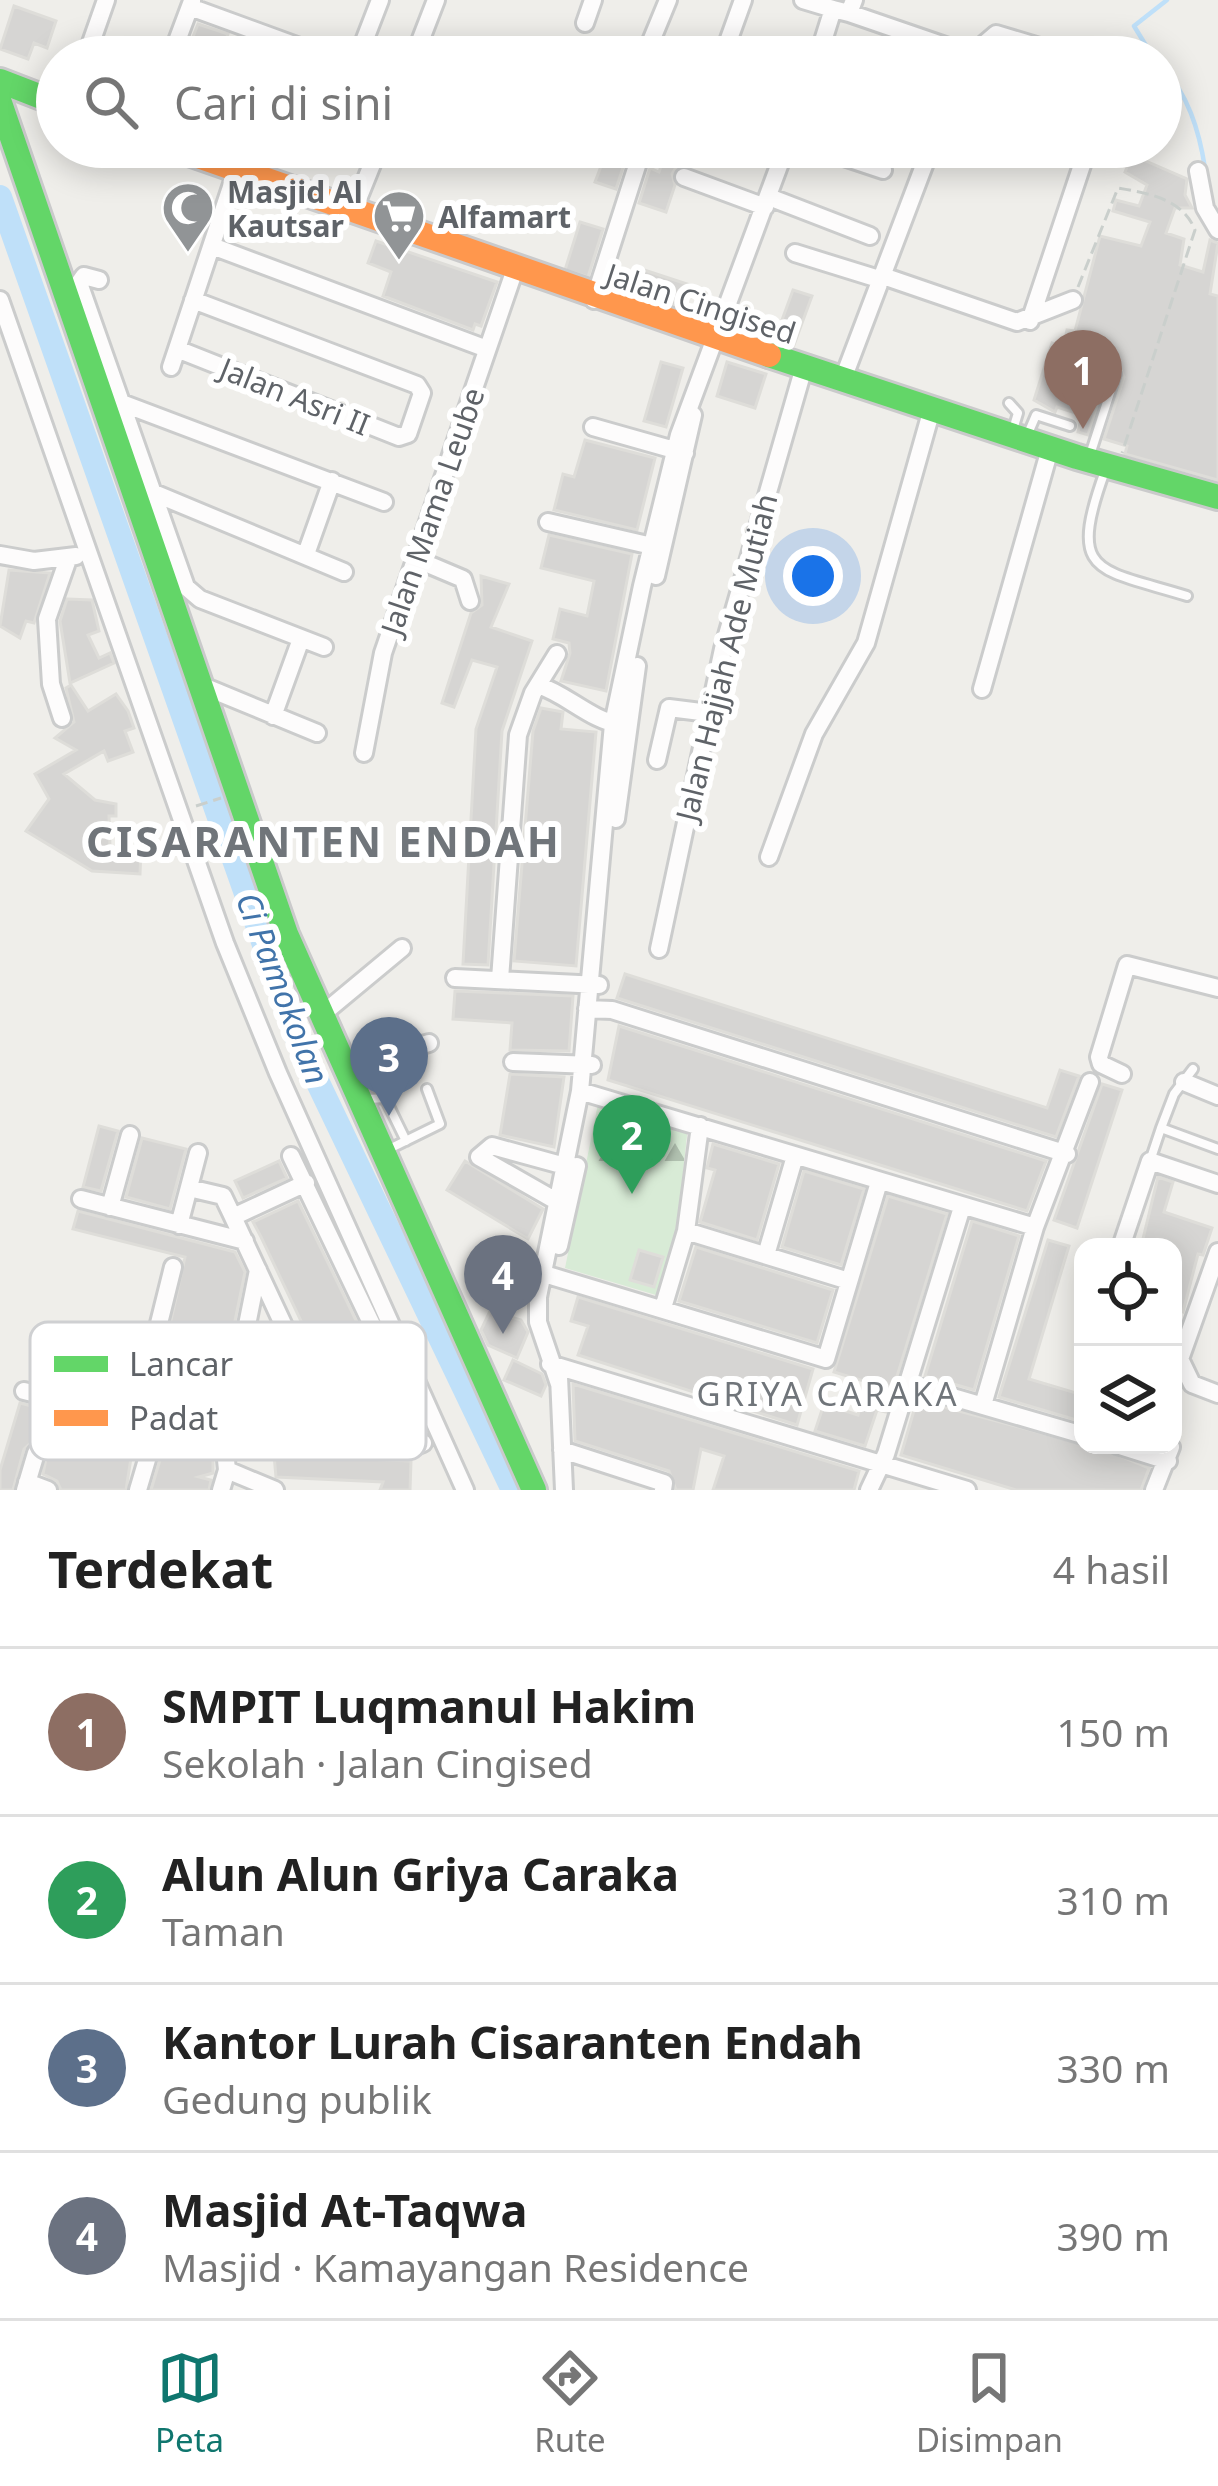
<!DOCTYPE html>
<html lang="id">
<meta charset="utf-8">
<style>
body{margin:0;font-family:"Noto Sans",sans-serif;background:#f2f2f2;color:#222}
.controls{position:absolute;right:36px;bottom:36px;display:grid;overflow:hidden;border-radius:24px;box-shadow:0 6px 30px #0003}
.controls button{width:108px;height:108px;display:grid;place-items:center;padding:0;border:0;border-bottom:3px solid #e0e0e0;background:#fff;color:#222;font:60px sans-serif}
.you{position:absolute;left:813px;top:576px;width:42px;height:42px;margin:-30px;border:9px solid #fff;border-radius:50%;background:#1a73e8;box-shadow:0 0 0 18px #1a73e833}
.badge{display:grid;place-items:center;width:78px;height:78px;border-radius:50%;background:#0f766e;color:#fff;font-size:39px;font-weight:700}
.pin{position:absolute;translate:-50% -99px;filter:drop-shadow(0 3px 6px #0008)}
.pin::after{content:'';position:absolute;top:63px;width:42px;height:36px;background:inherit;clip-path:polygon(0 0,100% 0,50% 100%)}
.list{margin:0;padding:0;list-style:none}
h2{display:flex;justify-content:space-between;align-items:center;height:156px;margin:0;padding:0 48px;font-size:51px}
h2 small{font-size:39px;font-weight:400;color:#767676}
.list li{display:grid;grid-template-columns:78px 1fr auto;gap:36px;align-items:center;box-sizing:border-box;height:168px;padding:0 48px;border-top:3px solid #e0e0e0}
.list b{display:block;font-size:45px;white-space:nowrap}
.list p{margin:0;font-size:39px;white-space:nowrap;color:#767676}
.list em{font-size:39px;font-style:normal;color:#767676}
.icon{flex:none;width:66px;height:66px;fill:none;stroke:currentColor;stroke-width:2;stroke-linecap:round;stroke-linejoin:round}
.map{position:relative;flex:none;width:1218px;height:1490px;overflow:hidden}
.search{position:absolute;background:#fff;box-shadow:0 6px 30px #0003;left:36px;right:36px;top:36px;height:132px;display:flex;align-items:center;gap:30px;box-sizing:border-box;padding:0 42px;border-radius:66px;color:#767676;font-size:45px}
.sheet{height:828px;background:#fff}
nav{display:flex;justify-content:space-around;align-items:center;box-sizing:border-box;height:168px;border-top:3px solid #e0e0e0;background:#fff;font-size:33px;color:#767676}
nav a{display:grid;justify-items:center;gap:6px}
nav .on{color:#0f766e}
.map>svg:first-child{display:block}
</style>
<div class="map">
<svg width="1218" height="1490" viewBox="0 0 1218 1490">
<defs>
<pattern id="forest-firs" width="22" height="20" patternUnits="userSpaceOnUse" patternTransform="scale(3)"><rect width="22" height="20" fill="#d8ebd6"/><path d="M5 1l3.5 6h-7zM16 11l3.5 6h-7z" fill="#b2c2b1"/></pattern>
</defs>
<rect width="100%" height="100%" fill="#efeeea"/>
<path fill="#d8ebd6" d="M 598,1104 L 687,1133 L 677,1230 L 656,1295 L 565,1268 Z"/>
<path fill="url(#forest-firs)" d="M 598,1104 L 687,1133 L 682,1179 L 589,1161 Z"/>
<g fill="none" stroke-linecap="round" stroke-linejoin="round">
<path stroke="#bfe0f9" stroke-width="4.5" d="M 1153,57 L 1134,26 L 1167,0
M 1161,65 C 1188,94 1199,130 1205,168"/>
<path stroke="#bfe0f9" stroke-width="24" d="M 0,197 L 298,1041 L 513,1490"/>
</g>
<path fill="#d6d5d3" stroke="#deddd9" stroke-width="3" d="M 14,6 L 56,21 L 47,48 L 34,43 L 28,59 L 0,49 Z
M 198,24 L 228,34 L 219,57 L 185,57 Z
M 668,147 L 685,152 L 672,174 L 675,185 L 666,212 L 639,203 L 650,168 L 659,172 Z
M 608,148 L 627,155 L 616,189 L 595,182 Z
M 1132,155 L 1187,179 L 1185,195 L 1192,208 L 1175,208 L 1166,233 L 1184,239 L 1180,265 L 1203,272 L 1210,240 L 1218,243 L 1210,294 L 1218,296 L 1218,480 L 1125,454 L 1127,446 L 1104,439 L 1124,377 L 1120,367 L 1108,371 L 1088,435 L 1078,432 L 1082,415 L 1057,407 L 1055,412 L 1034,400 L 1052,343 L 1063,347 L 1067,330 L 1075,331 L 1100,236 L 1141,246 L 1150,222 L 1113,211 L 1116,200 L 1139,206 L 1147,185 L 1125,172 Z
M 580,222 L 603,229 L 588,277 L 565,270 Z
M 376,241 L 497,282 L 481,326 L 475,324 L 473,330 L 383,296 L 391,272 L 368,263 Z
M 635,267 L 690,285 L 682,309 L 626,290 Z
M 793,290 L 812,296 L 794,345 L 775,339 Z
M 661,362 L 683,368 L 666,427 L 644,421 Z
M 727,362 L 766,374 L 755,408 L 717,396 Z
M 585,440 L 655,458 L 637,530 L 554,510 L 563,474 L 574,477 Z
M 549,535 L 632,554 L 606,691 L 561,681 L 570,653 L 569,643 L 553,639 L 560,609 L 587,616 L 594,581 L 541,568 Z
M 9,570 L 50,573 L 34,623 L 26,621 L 20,638 L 0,626 Z
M 481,576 L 509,584 L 491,627 L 532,641 L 502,731 L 488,965 L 463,964 L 476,729 L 497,667 L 472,660 L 454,707 L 442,703 L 471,613 L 482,605 Z
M 67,599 L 92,600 L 99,631 L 88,635 L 99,658 L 110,653 L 114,663 L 70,683 L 60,621 Z
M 71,685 L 88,711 L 116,694 L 128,711 L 134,728 L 125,731 L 133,752 L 108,761 L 104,751 L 64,774 L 95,800 L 116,804 L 116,816 L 109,816 L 110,848 L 141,849 L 140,874 L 92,871 L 26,831 L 49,799 L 35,774 L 76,750 L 55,738 L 74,722 L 66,688 Z
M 541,708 L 563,712 L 561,729 L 596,732 L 576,966 L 514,961 L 533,731 Z
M 625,974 L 1047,1108 L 1060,1070 L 1079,1076 L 1056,1137 L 617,998 Z
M 455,991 L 573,996 L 569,1051 L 510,1050 L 512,1023 L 453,1019 Z
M 619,1026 L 1046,1161 L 1027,1211 L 608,1080 Z
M 510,1074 L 564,1077 L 554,1147 L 500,1135 Z
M 1102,1084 L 1122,1090 L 1077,1228 L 1054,1220 Z
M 99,1126 L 118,1131 L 101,1191 L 83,1187 Z
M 142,1138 L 186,1149 L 170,1209 L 126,1197 Z
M 713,1144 L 779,1164 L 757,1240 L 700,1222 L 715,1170 L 707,1168 Z
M 279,1161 L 287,1178 L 243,1198 L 235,1181 Z
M 465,1161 L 543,1209 L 528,1239 L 447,1190 Z
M 804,1171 L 864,1189 L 841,1265 L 782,1247 Z
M 1158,1177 L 1173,1182 L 1164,1212 L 1212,1228 L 1203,1255 L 1198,1254 L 1183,1312 L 1173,1308 L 1173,1247 L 1141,1247 Z
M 888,1196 L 947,1214 L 886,1412 L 877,1410 L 865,1446 L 815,1431 L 824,1404 L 858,1415 L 867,1382 L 834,1372 Z
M 298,1201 L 367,1343 L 350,1342 L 344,1329 L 311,1342 L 261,1237 L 253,1222 Z
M 78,1211 L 235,1252 L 245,1272 L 216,1413 L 152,1406 L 185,1257 L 73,1229 Z
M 972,1221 L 1019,1236 L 974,1390 L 925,1376 Z
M 1048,1240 L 1069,1246 L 1029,1379 L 1083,1395 L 1083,1422 L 999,1397 Z
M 696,1247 L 833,1290 L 817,1343 L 679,1301 Z
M 639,1250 L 663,1257 L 654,1287 L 630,1280 Z
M 578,1297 L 813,1369 L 797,1425 L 578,1355 L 588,1326 L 571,1321 Z
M 490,1311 L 521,1320 L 528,1332 L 517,1358 L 488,1345 L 481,1330 Z
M 513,1360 L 542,1374 L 546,1385 L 541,1396 L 504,1380 Z
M 573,1384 L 859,1471 L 854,1490 L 713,1490 L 724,1456 L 701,1449 L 693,1490 L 676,1490 L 669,1471 L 575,1441 Z
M 917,1400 L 1106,1450 L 1149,1468 L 1141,1490 L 1016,1490 L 901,1455 Z
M 20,1403 L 135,1432 L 126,1490 L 61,1490 L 57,1481 L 43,1474 L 48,1449 L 34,1440 L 24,1449 L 13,1490 L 0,1490 L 0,1470 Z
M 166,1440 L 213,1454 L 213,1473 L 199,1477 L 211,1480 L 209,1490 L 151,1490 Z
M 274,1455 L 411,1461 L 410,1490 L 380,1490 L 383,1482 L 276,1477 Z"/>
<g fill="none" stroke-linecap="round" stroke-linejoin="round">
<g stroke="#cbcccc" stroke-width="14">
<path id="lane" d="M 1009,403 L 1018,413 L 1012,433
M 1027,436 L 1036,415 L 1070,426
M 1089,458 L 1116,374
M 1105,471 C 1067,576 1096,568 1187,596
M 1193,1069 L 1174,1094 L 1161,1128 L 1218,1149
M 368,1099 L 385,1098 L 406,1141
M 385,1151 L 440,1124 L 427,1089
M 1150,1161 L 1161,1128"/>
</g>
<g stroke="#cbcccc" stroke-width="22">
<path id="street" d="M 803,0 L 833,9
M 190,7 L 327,57
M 849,13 L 948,47
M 585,23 L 593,0
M 647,51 L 668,0
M 86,57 L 106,0
M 171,57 L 192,1
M 358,57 L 380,0
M 414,57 L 436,0
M 735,57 L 725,50 L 743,0
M 818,57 L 833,9 L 849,13 L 854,0
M 969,57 L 996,34 L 1073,57
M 814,147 L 883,170
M 1198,171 L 1205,208 L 1218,230
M 684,177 L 765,207
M 769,197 L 870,236
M 352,214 L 379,147
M 212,246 L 487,349
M 795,253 L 882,280
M 883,276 L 1017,322 L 1073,300
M 99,280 L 84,276 L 79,283 L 186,587 L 200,599 L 324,647
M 0,300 L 225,943 L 278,1073 L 465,1490
M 594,300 L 643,147
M 1030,321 L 1088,147
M 177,349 L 399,437 L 408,434 L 422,393 L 417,385 L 193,300
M 171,367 L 236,172
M 843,379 L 931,147
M 111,399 L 384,502
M 593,427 L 685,453
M 149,491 L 344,572
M 548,522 L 652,546
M 306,554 L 332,481
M 0,555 L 34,561 L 76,556
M 418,560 L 463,579 L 470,601
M 656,576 L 693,415
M 198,684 L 317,733
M 538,685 C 568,695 590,720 621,725
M 982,689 L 1050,449
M 273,716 L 301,639
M 62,718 L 51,684 L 47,619 L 68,559
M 364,753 L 383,653 L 514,272
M 657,760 L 669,708 L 709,713
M 616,819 L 637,666
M 769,857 L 814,734 L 866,643 L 932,409
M 659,949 L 723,649 L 804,367
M 455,978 L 599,985
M 500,979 L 518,735 L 533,693 L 557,654
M 587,1009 L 612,1010 L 1067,1154
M 319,1017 L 402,948
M 513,1062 L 592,1065
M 344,1067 L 429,1043
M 1122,1074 L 1101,1064 L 1099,1057 L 1127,965 L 1218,988
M 1184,1082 L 1218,1096
M 580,1091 L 1035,1227
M 291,1156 L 387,1356
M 189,1188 L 223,1196 L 233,1217 L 306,1183
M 81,1199 L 245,1241
M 558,1202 L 479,1157 L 492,1146 L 565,1166
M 110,1207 L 130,1135
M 233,1217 L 297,1354
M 179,1225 L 198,1153
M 686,1231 L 849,1281
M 559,1246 L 577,1166
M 1121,1247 L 1150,1161 L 1218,1184
M 766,1255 L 795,1156
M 541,1273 L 826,1359 L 879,1182
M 663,1308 L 686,1231 L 700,1126
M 241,1353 L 387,1356 L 406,1400
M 1180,1359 L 1218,1252
M 1180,1359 L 1192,1384 L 1218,1394
M 550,1364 L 967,1490
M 559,1377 L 564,1490
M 559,1384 L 538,1322 L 538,1297 L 580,1091 L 613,724 L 642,586 L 679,435 L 786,147
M 908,1384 L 1083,1435
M 24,1391 L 224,1440 L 410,1448 L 423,1443
M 983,1405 L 1035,1227 L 1090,1082
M 135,1420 L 173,1267
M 1117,1445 L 1168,1461
M 562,1450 L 664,1483 L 663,1490
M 227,1470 L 275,1490
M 27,1482 L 48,1490
M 25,1490 L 36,1453
M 138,1490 L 157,1426
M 221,1490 L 227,1470 L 224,1440 L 258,1270
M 869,1490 L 886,1454 L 962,1207
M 1154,1490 L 1171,1447"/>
</g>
<g stroke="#cacacb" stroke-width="30">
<path id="fast" d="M 0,81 L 57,103
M 0,103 L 286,934 L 534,1490
M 769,355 L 1077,457 L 1218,497"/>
</g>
<g stroke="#cacacb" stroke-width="30">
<path id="slow" d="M 172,147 L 769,355"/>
</g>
<path stroke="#cacfcc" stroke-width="3" stroke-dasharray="12 6" stroke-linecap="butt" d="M 1078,287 L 1118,188 C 1148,193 1183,199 1195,230 L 1122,453
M 196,806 L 221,798"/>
<use href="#lane" stroke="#fdfcfc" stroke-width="8"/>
<use href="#street" stroke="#fdfcfc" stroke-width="16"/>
<use href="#fast" stroke="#63d668" stroke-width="24"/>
<use href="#slow" stroke="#ff974d" stroke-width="24"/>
</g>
<defs>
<g id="mosque-pin" transform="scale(2.7)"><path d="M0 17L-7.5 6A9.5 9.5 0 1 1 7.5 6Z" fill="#919496" stroke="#fff"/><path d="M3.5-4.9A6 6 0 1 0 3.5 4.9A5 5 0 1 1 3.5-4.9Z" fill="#fff"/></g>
<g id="supermarket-pin" transform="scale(2.7)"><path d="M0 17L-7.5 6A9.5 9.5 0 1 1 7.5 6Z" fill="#919496" stroke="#fff"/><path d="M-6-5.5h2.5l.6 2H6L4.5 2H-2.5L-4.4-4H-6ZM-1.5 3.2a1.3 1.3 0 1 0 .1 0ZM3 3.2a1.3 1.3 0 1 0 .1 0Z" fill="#fff"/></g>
</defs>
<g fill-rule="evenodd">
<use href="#mosque-pin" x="188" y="208"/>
<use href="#supermarket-pin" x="399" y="216"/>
</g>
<g text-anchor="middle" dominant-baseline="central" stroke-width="12" stroke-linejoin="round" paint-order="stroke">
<g font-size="30" font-weight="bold" fill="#5f6368" stroke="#fff" text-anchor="start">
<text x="227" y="191">Masjid Al<tspan x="227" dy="34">Kautsar</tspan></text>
<text x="438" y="216">Alfamart</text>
</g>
<g font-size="30" fill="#5f6368" stroke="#fff">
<text transform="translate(701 303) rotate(18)">Jalan Cingised</text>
<text transform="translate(295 396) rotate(22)">Jalan Asri II</text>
<text transform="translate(432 511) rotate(-71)">Jalan Mama Leube</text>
<text transform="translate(726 657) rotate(-76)">Jalan Hajjah Ade Mutiah</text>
</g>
<g font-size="33" font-style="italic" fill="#4174aa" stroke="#fff">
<text transform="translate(283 988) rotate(69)">Ci Pamokolan</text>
</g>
<g font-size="33" letter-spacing="3" fill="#70757a" stroke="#fff">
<text x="828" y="1393">GRIYA CARAKA</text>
</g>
<g font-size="42" font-weight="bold" letter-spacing="3" fill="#70757a" stroke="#fff">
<text x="324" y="840">CISARANTEN ENDAH</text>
</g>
</g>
<rect x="30" y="1322" width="396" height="138" rx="18" fill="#fff" stroke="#cfd0d2" stroke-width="3"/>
<rect x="54" y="1356" width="54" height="16" fill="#63d668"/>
<rect x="54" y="1410" width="54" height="16" fill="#ff974d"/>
<g font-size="33" fill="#5f6368">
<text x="129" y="1376">Lancar</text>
<text x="129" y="1430">Padat</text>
</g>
</svg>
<div class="controls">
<button><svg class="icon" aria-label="locate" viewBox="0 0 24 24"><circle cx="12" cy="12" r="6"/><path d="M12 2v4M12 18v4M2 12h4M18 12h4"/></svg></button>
<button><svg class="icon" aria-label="layers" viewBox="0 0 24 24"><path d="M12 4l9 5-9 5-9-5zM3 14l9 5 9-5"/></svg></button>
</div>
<div class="you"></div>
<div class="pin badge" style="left:1083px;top:429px;background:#8d6e63">1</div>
<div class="pin badge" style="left:632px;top:1194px;background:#2e9e5b">2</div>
<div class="pin badge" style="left:389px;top:1116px;background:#5c6f8a">3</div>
<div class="pin badge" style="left:503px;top:1334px;background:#6b7280">4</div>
<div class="search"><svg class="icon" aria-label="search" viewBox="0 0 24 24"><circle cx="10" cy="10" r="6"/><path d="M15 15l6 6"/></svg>Cari di sini</div>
</div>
<section class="sheet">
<h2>Terdekat<small>4 hasil</small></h2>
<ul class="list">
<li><span class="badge" style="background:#8d6e63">1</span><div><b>SMPIT Luqmanul Hakim</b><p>Sekolah · Jalan Cingised</p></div><em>150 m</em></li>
<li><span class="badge" style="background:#2e9e5b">2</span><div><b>Alun Alun Griya Caraka</b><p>Taman</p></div><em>310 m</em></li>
<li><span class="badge" style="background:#5c6f8a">3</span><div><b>Kantor Lurah Cisaranten Endah</b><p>Gedung publik</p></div><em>330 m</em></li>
<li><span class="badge" style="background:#6b7280">4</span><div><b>Masjid At-Taqwa</b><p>Masjid · Kamayangan Residence</p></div><em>390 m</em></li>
</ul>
</section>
<nav>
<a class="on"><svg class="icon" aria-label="map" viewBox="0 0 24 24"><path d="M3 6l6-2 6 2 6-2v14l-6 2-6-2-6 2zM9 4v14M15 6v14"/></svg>Peta</a>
<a><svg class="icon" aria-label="directions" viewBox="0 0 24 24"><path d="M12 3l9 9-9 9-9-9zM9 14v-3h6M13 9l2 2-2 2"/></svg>Rute</a>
<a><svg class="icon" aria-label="saved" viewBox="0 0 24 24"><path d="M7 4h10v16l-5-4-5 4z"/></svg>Disimpan</a>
</nav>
